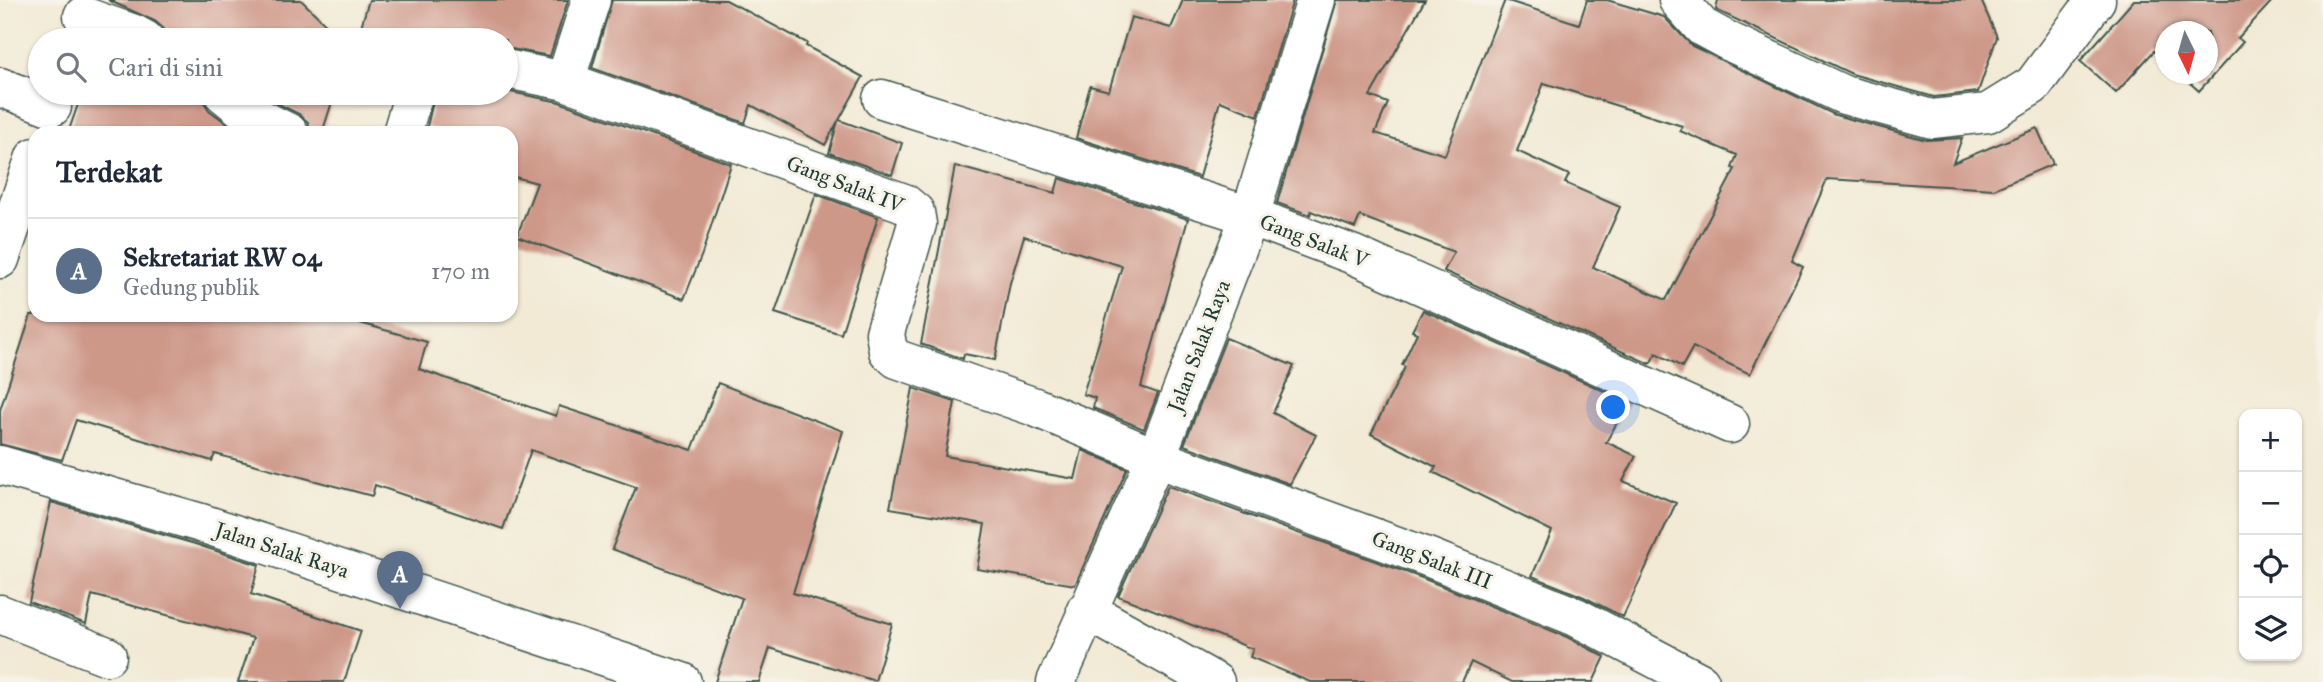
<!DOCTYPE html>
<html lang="id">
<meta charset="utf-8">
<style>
body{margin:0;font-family:"IM FELL Great Primer",serif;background:#f6f6f7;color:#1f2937}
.controls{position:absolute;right:21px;bottom:21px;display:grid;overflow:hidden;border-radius:14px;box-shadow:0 2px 5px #0004}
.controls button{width:63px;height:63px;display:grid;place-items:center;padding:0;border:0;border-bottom:2px solid #e0e1e3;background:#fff;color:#1f2937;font:35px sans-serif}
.compass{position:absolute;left:2155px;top:21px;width:63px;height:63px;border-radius:50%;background:#fff;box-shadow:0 2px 5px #0004;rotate:175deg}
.you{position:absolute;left:1614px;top:408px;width:24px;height:24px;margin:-18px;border:5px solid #fff;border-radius:50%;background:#1a73e8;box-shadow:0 0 0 10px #1a73e833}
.badge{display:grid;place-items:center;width:46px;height:46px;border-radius:50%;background:#b5179e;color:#fff;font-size:23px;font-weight:700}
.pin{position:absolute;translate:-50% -58px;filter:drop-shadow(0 2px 4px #0008)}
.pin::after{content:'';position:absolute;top:37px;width:24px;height:21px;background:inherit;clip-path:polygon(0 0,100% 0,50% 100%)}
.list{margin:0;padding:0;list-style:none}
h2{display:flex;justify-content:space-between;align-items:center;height:91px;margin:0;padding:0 28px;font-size:30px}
h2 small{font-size:23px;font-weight:400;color:#747a83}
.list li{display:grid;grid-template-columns:46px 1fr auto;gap:21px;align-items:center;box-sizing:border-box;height:105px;padding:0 28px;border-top:2px solid #e0e1e3}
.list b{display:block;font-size:26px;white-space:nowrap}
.list p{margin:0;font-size:23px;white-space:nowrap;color:#747a83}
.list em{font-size:23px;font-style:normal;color:#747a83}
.icon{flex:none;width:38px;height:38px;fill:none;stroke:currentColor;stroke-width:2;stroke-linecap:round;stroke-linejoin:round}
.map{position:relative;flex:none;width:2323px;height:682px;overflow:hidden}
.search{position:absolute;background:#fff;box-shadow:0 2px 5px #0004;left:28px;top:28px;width:490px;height:77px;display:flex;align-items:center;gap:18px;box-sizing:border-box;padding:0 24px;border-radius:38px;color:#747a83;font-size:26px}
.panel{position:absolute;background:#fff;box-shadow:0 2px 5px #0004;left:28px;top:126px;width:490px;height:196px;border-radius:21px}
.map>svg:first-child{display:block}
</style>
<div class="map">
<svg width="2323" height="682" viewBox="0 0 2323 682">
<rect width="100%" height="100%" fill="#f7f3e8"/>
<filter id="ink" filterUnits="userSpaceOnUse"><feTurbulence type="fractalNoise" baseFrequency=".0143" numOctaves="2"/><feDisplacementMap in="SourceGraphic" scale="14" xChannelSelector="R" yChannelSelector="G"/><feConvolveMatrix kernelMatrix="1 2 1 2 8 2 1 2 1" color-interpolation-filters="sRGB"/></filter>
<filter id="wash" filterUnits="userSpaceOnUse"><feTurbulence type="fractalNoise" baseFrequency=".00686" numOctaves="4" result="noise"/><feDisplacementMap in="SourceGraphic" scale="28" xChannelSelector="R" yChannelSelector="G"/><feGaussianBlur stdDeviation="1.57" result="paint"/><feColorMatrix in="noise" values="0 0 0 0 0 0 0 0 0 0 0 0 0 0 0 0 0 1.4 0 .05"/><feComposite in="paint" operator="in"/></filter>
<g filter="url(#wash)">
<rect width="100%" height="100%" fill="#f2ead5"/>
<g id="blocks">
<path fill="#ce9889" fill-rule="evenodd" d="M 108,0 L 301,0 L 342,40 L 167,40 L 164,29 L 155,21 Z
M 369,0 L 568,0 L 550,56 L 506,48 L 506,40 L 357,40 Z
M 612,0 L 726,0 L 807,43 L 806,46 L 863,77 L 839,120 L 902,143 L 892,175 L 829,153 L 838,121 L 825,145 L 751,105 L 745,123 L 592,68 Z
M 1183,0 L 1293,0 L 1258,116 L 1220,101 L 1199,177 L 1076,138 L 1090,86 L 1109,91 L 1131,17 L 1171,28 Z
M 1337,0 L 1425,0 L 1370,96 L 1388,103 L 1375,133 L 1445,155 L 1505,0 L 1579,24 L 1587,0 L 1607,0 L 1664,17 L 1692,46 L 1835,115 L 1926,140 L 1962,138 L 1953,163 L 2037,128 L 2053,164 L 1994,189 L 1827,179 L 1792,261 L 1803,267 L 1750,374 L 1693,347 L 1682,367 L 1656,353 L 1650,364 L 1444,271 L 1454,252 L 1360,216 L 1355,228 L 1311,211 L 1310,215 L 1277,203 ZM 1544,83 L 1682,126 L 1680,131 L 1737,155 L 1732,168 L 1735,169 L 1666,300 L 1593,267 L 1620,207 L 1565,183 L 1569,175 L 1517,151 Z
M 1718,0 L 1981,0 L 1997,37 L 1978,92 L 1934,97 L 1852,74 L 1716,10 Z
M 2134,0 L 2273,0 L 2238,38 L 2243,42 L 2199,91 L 2180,74 L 2208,74 L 2208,32 L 2166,32 L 2166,61 L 2154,51 L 2116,93 L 2080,61 Z
M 506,91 L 559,102 L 731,164 L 702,254 L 684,299 L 517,236 L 537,183 L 511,176 L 511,133 L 448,133 L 427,127 L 435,93 Z
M 82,93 L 202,93 L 203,101 L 209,110 L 240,133 L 68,133 Z
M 257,93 L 335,93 L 322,133 L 311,133 L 308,122 L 299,114 Z
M 955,166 L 1055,193 L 1059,178 L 1188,219 L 1141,387 L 1158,393 L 1144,429 L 1093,408 L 1095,398 L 1083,394 L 1122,266 L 1024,236 L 1010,283 L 995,360 L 964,354 L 963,359 L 921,344 Z
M 816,194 L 878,217 L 841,334 L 775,313 Z
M 1423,310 L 1629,402 L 1606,442 L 1636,456 L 1623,481 L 1676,503 L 1623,617 L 1584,597 L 1532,576 L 1552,531 L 1433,472 L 1436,467 L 1371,434 L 1405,367 L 1402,365 L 1417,333 L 1412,331 Z
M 31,315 L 332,315 L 427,342 L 419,369 L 556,416 L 559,406 L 692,450 L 718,383 L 843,431 L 793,593 L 892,624 L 875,681 L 770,648 L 759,682 L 715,682 L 742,598 L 612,549 L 636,487 L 531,450 L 503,529 L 375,485 L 372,496 L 215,454 L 212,461 L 76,420 L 62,460 L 0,444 L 0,410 Z
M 1226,338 L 1294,366 L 1273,413 L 1316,435 L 1290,484 L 1184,445 Z
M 913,388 L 955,402 L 945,456 L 1075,479 L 1082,450 L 1127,469 L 1075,585 L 977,569 L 985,524 L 890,508 Z
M 1168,486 L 1422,578 L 1567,637 L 1605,657 L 1593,682 L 1512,682 L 1471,662 L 1462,682 L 1310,682 L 1250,657 L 1253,649 L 1118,596 Z
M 51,502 L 195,544 L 259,565 L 251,594 L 361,631 L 344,682 L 238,682 L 253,638 L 92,595 L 86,624 L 29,602 Z"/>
</g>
</g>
<g filter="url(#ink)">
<use href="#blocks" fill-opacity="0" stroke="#3f574c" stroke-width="2"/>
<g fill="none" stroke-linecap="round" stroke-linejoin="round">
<g stroke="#3f574c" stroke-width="41">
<path id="street" d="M 1678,0 L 1702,27 L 1728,41 L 1844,95 L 1932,119 L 1988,113 L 2033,85 L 2096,0
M 83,16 L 134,34 L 145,40
M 506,69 L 565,81 L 904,203 L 915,212 L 917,224 L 885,333 L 888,351 L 897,359 L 1035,407 L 1156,458 L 1430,558 L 1576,617 L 1700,682
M 565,81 L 591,0
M 0,87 L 52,107
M 223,93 L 245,111 L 289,133
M 882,99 L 1250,216 L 1354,255 L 1730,424
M 402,133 L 414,93
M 0,259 L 35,157
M 0,465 L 201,523 L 682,682
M 1086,610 L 1215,682
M 0,614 L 107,656
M 1056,682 L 1156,458 L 1250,216 L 1316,0"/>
</g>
<use href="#street" stroke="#fff" stroke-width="38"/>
</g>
</g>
<g text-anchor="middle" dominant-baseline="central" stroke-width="6" stroke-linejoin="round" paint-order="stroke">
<g font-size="21" fill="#1f3d34" stroke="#f7f3e8">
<text transform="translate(845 184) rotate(21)">Gang Salak IV</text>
<text transform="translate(1314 241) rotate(21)">Gang Salak V</text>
<text transform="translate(1199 346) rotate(-69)">Jalan Salak Raya</text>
<text transform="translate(282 550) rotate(18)">Jalan Salak Raya</text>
<text transform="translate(1432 560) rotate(21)">Gang Salak III</text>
</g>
</g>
</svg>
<div class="controls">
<button>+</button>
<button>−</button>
<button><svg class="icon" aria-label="locate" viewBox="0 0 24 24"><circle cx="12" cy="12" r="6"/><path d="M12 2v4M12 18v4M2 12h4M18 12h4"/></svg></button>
<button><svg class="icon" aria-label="layers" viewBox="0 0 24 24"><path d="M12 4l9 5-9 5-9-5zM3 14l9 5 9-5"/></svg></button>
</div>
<svg class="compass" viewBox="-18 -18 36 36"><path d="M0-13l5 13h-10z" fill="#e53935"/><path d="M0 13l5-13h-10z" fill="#747a83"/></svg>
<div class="you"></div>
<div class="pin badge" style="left:400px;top:609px;background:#5c6f8a">A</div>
<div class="search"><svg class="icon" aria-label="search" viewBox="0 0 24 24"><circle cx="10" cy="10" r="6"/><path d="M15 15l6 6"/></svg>Cari di sini</div>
<section class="panel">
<h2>Terdekat<small></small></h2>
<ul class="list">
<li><span class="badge" style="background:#5c6f8a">A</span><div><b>Sekretariat RW 04</b><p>Gedung publik</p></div><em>170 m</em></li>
</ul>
</section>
</div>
